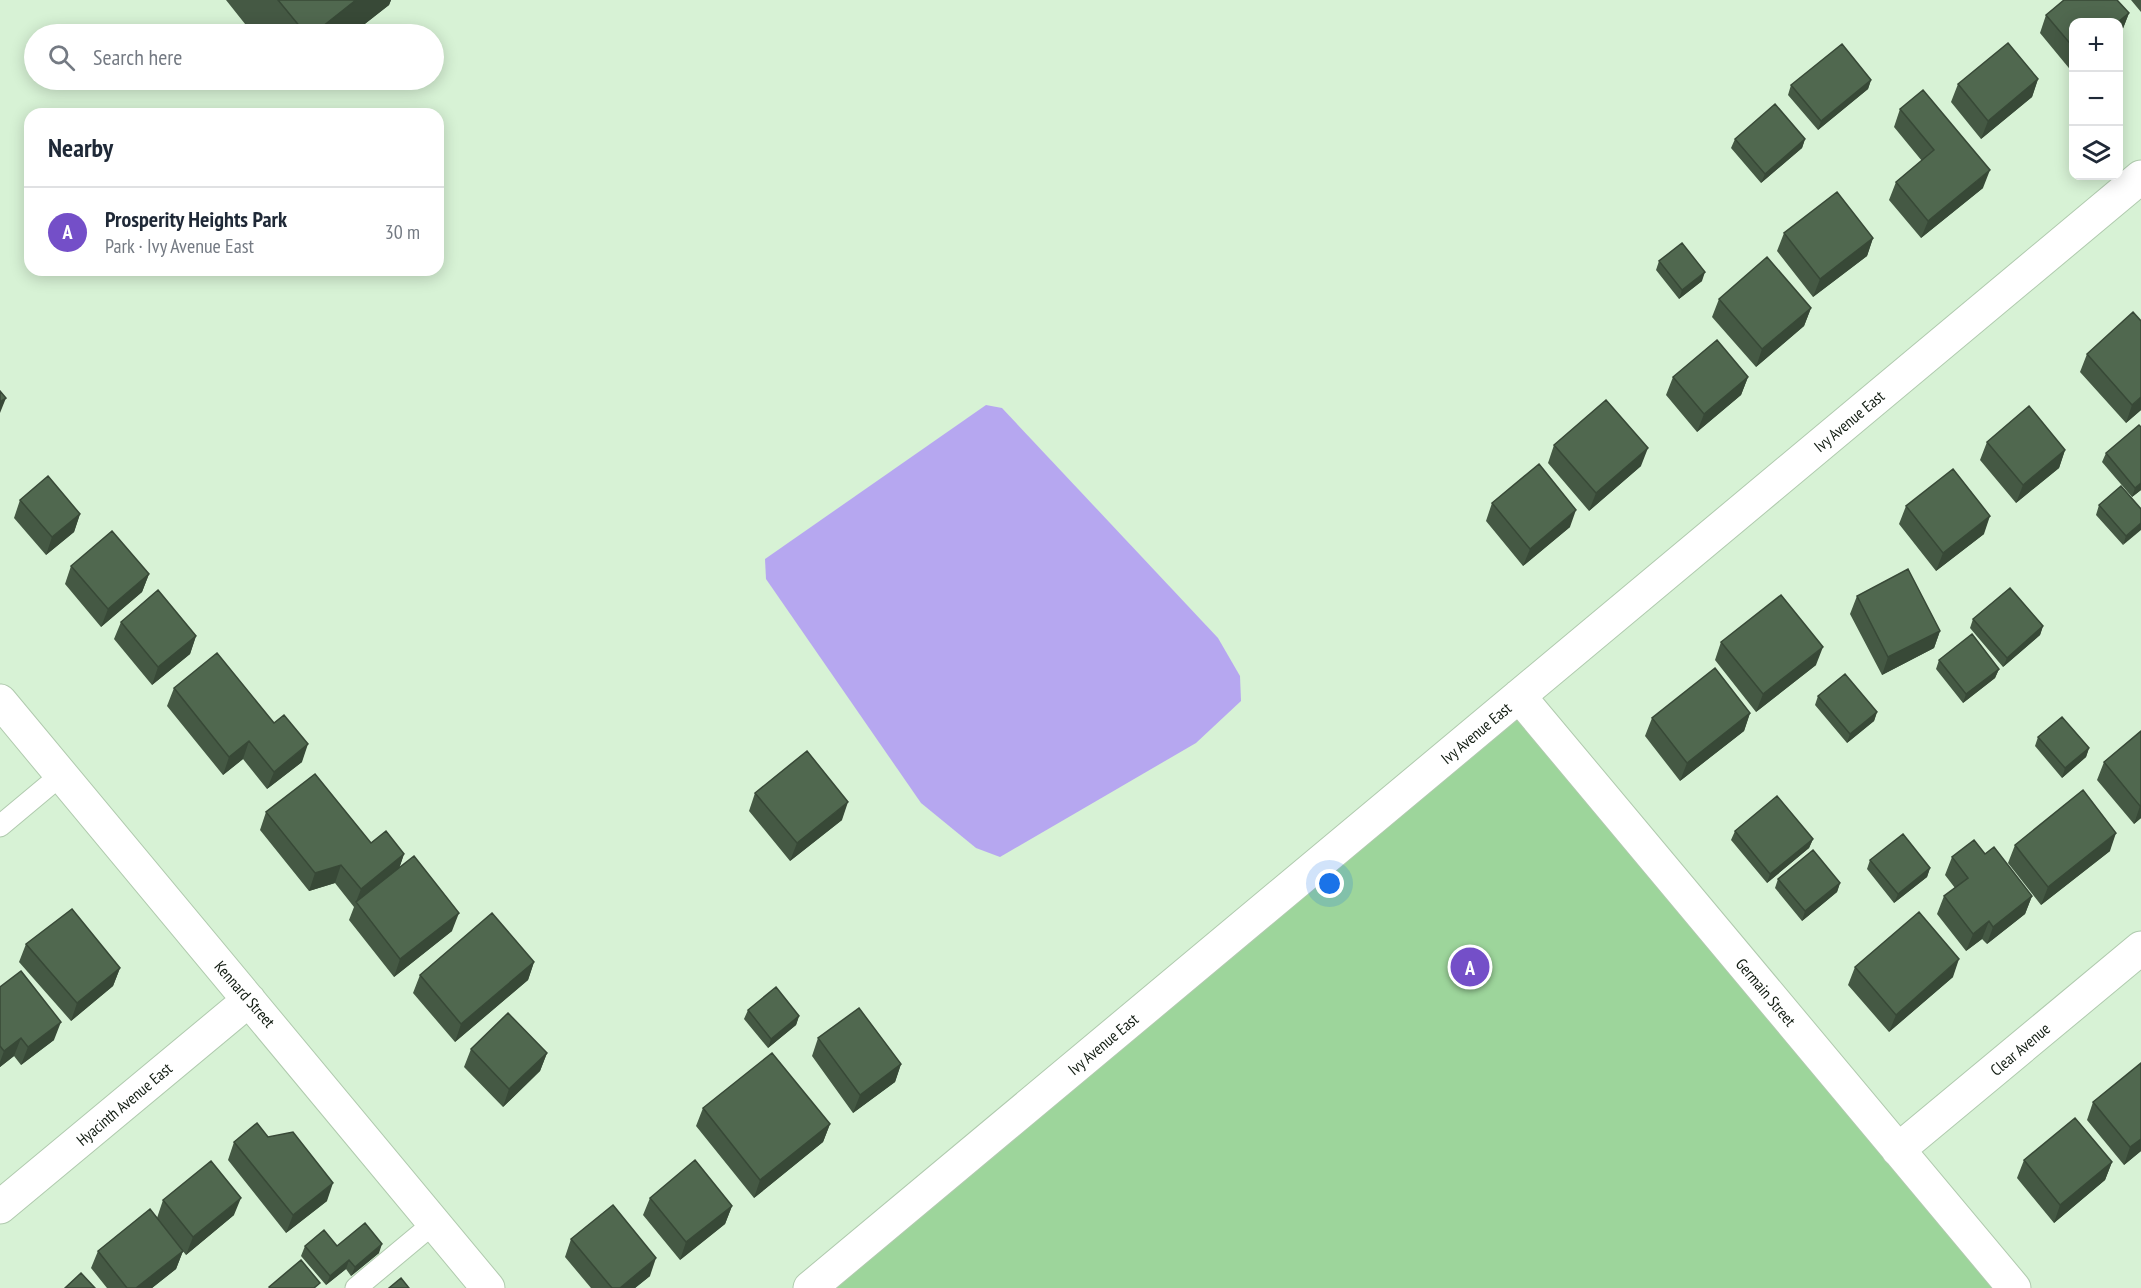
<!DOCTYPE html>
<meta charset="utf-8">
<style>
body{margin:0;font-family:"PT Sans Narrow",sans-serif;background:#f6f6f7;color:#1f2937}
.controls{position:absolute;right:18px;top:18px;display:grid;overflow:hidden;border-radius:12px;box-shadow:0 3px 15px #0003}
.controls button{width:54px;height:54px;display:grid;place-items:center;padding:0;border:0;border-bottom:2px solid #e0e1e3;background:#fff;color:#1f2937;font:30px sans-serif}
.you{position:absolute;left:1330px;top:884px;width:21px;height:21px;margin:-15px;border:4px solid #fff;border-radius:50%;background:#1a73e8;box-shadow:0 0 0 9px #1a73e833}
.badge{display:grid;place-items:center;width:39px;height:39px;border-radius:50%;background:#744fc8;color:#fff;font-size:20px;font-weight:700}
.pin{position:absolute;translate:-50% -50%;border:3px solid #fff;box-shadow:0 2px 6px #0006}
.list{margin:0;padding:0;list-style:none}
h2{display:flex;justify-content:space-between;align-items:center;height:78px;margin:0;padding:0 24px;font-size:26px}
h2 small{font-size:20px;font-weight:400;color:#747a83}
.list li{display:grid;grid-template-columns:39px 1fr auto;gap:18px;align-items:center;box-sizing:border-box;height:90px;padding:0 24px;border-top:2px solid #e0e1e3}
.list b{display:block;font-size:22px;white-space:nowrap}
.list p{margin:0;font-size:20px;white-space:nowrap;color:#747a83}
.list em{font-size:20px;font-style:normal;color:#747a83}
.icon{flex:none;width:33px;height:33px;fill:none;stroke:currentColor;stroke-width:2;stroke-linecap:round;stroke-linejoin:round}
.map{position:relative;flex:none;width:2141px;height:1288px;overflow:hidden}
.search{position:absolute;background:#fff;box-shadow:0 3px 15px #0003;left:24px;top:24px;width:420px;height:66px;display:flex;align-items:center;gap:15px;box-sizing:border-box;padding:0 21px;border-radius:33px;color:#747a83;font-size:22px}
.panel{position:absolute;background:#fff;box-shadow:0 3px 15px #0003;left:24px;top:108px;width:420px;height:168px;border-radius:18px}
.map>svg:first-child{display:block}
</style>
<div class="map">
<svg width="2141" height="1288" viewBox="0 0 2141 1288">
<rect width="100%" height="100%" fill="#d7f2d5"/>
<path fill="#9dd59b" d="M 1519,696 L 2014,1288 L 810,1288 Z"/>
<path fill="#b6a7f0" d="M 986,405 L 1002,408 L 1218,638 L 1240,676 L 1241,701 L 1196,743 L 1000,857 L 976,848 L 921,803 L 766,579 L 765,559 Z"/>
<g fill="none" stroke-linecap="round" stroke-linejoin="round">
<g stroke="#b0caae" stroke-width="23">
<path id="service" d="M 0,826 L 61,775
M 356,1288 L 434,1223"/>
</g>
<g stroke="#b0caae" stroke-width="35">
<path id="minor" d="M 1519,696 L 2014,1288
M 0,701 L 488,1288
M 1898,1150 L 2141,948
M 0,1207 L 249,1000
M 810,1288 L 2141,177"/>
</g>
<use href="#service" stroke="#fff" stroke-width="21"/>
<use href="#minor" stroke="#fff" stroke-width="33"/>
</g>
<path fill="#455944" d="M 226,0 L 391,0 L 389,5 L 352,34 L 253,34 Z
M 2131,0 L 2141,0 L 2141,12 Z
M 2129,13 L 2122,31 L 2118,34 L 2118,22 L 2073,22 L 2073,73 L 2040,33 L 2046,15 Z
M 2038,79 L 2032,97 L 1981,139 L 1951,102 L 1958,84 Z
M 1871,80 L 1868,89 L 1818,130 L 1788,95 L 1791,85 Z
M 1900,109 L 1983,188 L 1921,238 L 1889,200 L 1896,182 L 1922,161 L 1894,127 Z
M 1735,139 L 1805,139 L 1802,148 L 1761,183 L 1731,148 Z
M 1784,233 L 1873,238 L 1867,256 L 1813,297 L 1777,251 Z
M 1659,261 L 1702,281 L 1679,299 L 1656,270 Z
M 1719,299 L 1811,308 L 1804,326 L 1756,367 L 1712,317 Z
M 2087,354 L 2141,410 L 2126,423 L 2080,372 Z
M 1673,377 L 1748,377 L 1741,395 L 1697,432 L 1666,395 Z
M 1987,442 L 2065,450 L 2059,468 L 2016,503 L 1980,460 Z
M 1554,445 L 1641,466 L 1589,511 L 1548,463 Z
M 2106,453 L 2141,490 L 2132,497 L 2102,462 Z
M 20,500 L 80,514 L 74,532 L 46,555 L 14,518 Z
M 1492,503 L 1570,527 L 1523,566 L 1486,521 Z
M 2099,505 L 2141,509 L 2123,545 L 2096,515 Z
M 1906,506 L 1984,534 L 1936,571 L 1899,524 Z
M 71,566 L 149,574 L 142,592 L 101,627 L 65,584 Z
M 1857,596 L 1940,631 L 1934,648 L 1882,675 L 1850,614 Z
M 1973,619 L 2043,626 L 2040,635 L 2003,667 L 1970,628 Z
M 121,622 L 196,636 L 190,654 L 152,685 L 114,639 Z
M 1721,642 L 1816,665 L 1756,712 L 1715,660 Z
M 1939,660 L 1999,669 L 1995,678 L 1963,703 L 1936,669 Z
M 174,688 L 302,762 L 267,789 L 243,759 L 223,775 L 167,706 Z
M 1818,696 L 1877,712 L 1874,721 L 1847,743 L 1815,705 Z
M 1750,713 L 1744,731 L 1680,781 L 1645,736 L 1652,718 Z
M 2141,731 L 2141,818 L 2134,824 L 2097,780 L 2104,762 Z
M 2038,737 L 2089,748 L 2086,757 L 2062,778 L 2035,746 Z
M 755,793 L 842,820 L 790,861 L 749,811 Z
M 266,812 L 404,854 L 399,868 L 452,931 L 394,977 L 349,920 L 354,907 L 335,883 L 309,891 L 260,830 Z
M 1735,831 L 1813,839 L 1809,848 L 1767,883 L 1731,840 Z
M 2015,845 L 2110,851 L 2041,905 L 2008,863 Z
M 1985,854 L 2032,896 L 2025,914 L 1987,944 L 1982,939 L 1966,951 L 1937,914 L 1944,896 L 1955,888 L 1945,875 L 1952,857 Z
M 1870,860 L 1930,868 L 1927,877 L 1894,903 L 1867,869 Z
M 1778,879 L 1840,883 L 1837,892 L 1802,921 L 1775,888 Z
M 26,944 L 120,968 L 113,986 L 71,1021 L 19,962 Z
M 534,962 L 528,980 L 455,1042 L 413,993 L 420,975 Z
M 1855,967 L 1953,977 L 1889,1032 L 1848,985 Z
M 0,987 L 54,1040 L 21,1065 L 14,1056 L 0,1067 Z
M 748,1010 L 799,1016 L 796,1025 L 768,1048 L 744,1019 Z
M 818,1038 L 901,1064 L 895,1082 L 853,1113 L 812,1056 Z
M 471,1049 L 547,1053 L 540,1071 L 503,1107 L 464,1067 Z
M 2141,1063 L 2141,1151 L 2124,1165 L 2087,1120 L 2093,1102 Z
M 703,1108 L 830,1124 L 823,1142 L 754,1198 L 696,1126 Z
M 268,1137 L 327,1201 L 286,1233 L 228,1160 L 234,1142 Z
M 2024,1160 L 2112,1162 L 2105,1180 L 2054,1223 L 2017,1178 Z
M 650,1198 L 732,1206 L 725,1224 L 680,1260 L 643,1215 Z
M 163,1200 L 234,1215 L 186,1255 L 158,1220 L 183,1251 L 176,1269 L 152,1288 L 107,1288 L 91,1268 L 98,1251 L 157,1218 Z
M 571,1239 L 650,1276 L 635,1288 L 591,1288 L 565,1257 Z
M 305,1246 L 337,1246 L 379,1253 L 351,1276 L 346,1269 L 326,1285 L 301,1256 Z"/>
<path fill="#384937" d="M 356,0 L 391,0 L 389,5 L 352,34 L 313,34 Z
M 2129,13 L 2122,31 L 2118,34 L 2118,22 Z
M 2038,79 L 2032,97 L 1981,139 L 1988,121 Z
M 1871,80 L 1868,89 L 1818,130 L 1821,121 Z
M 1805,139 L 1802,148 L 1761,183 L 1765,174 Z
M 1990,170 L 1983,188 L 1921,238 L 1928,221 Z
M 1873,238 L 1867,256 L 1813,297 L 1820,279 Z
M 1705,272 L 1702,281 L 1679,299 L 1682,290 Z
M 1811,308 L 1804,326 L 1756,367 L 1762,349 Z
M 1748,377 L 1741,395 L 1697,432 L 1704,414 Z
M 2141,397 L 2141,410 L 2126,423 L 2132,405 Z
M 6,398 L 0,413 L 0,402 Z
M 1648,448 L 1641,466 L 1589,511 L 1596,493 Z
M 2065,450 L 2059,468 L 2016,503 L 2023,485 Z
M 2141,483 L 2141,490 L 2132,497 L 2135,488 Z
M 1576,510 L 1570,527 L 1523,566 L 1530,549 Z
M 80,514 L 74,532 L 46,555 L 52,537 Z
M 1990,516 L 1984,534 L 1936,571 L 1943,553 Z
M 2141,523 L 2141,530 L 2123,545 L 2126,536 Z
M 149,574 L 142,592 L 101,627 L 108,609 Z
M 2043,626 L 2040,635 L 2003,667 L 2007,658 Z
M 1940,631 L 1934,648 L 1882,675 L 1888,657 Z
M 196,636 L 190,654 L 152,685 L 158,667 Z
M 1823,647 L 1816,665 L 1756,712 L 1763,694 Z
M 1999,669 L 1995,678 L 1963,703 L 1966,694 Z
M 1877,712 L 1874,721 L 1847,743 L 1850,734 Z
M 1750,713 L 1744,731 L 1680,781 L 1687,763 Z
M 249,741 L 243,759 L 223,775 L 229,757 Z
M 308,744 L 302,762 L 267,789 L 274,772 Z
M 2089,748 L 2086,757 L 2062,778 L 2065,768 Z
M 848,802 L 842,820 L 790,861 L 797,843 Z
M 2141,805 L 2141,818 L 2134,824 L 2140,806 Z
M 2116,833 L 2110,851 L 2041,905 L 2048,887 Z
M 1813,839 L 1809,848 L 1767,883 L 1770,874 Z
M 404,854 L 398,872 L 356,902 L 361,889 Z
M 341,865 L 335,883 L 309,891 L 315,873 Z
M 1930,868 L 1927,877 L 1894,903 L 1898,894 Z
M 1840,883 L 1837,892 L 1802,921 L 1805,911 Z
M 2032,896 L 2025,914 L 1987,944 L 1993,927 Z
M 459,913 L 452,931 L 394,977 L 400,959 Z
M 1989,921 L 1982,939 L 1966,951 L 1973,934 Z
M 1959,959 L 1953,977 L 1889,1032 L 1896,1015 Z
M 534,962 L 528,980 L 455,1042 L 461,1024 Z
M 120,968 L 113,986 L 71,1021 L 77,1003 Z
M 799,1016 L 796,1025 L 768,1048 L 771,1039 Z
M 61,1022 L 54,1040 L 21,1065 L 28,1047 Z
M 21,1038 L 14,1056 L 0,1067 L 0,1062 L 4,1051 Z
M 547,1053 L 540,1071 L 503,1107 L 509,1089 Z
M 901,1064 L 895,1082 L 853,1113 L 860,1095 Z
M 830,1124 L 823,1142 L 754,1198 L 760,1180 Z
M 2141,1139 L 2141,1151 L 2124,1165 L 2130,1147 Z
M 2112,1162 L 2105,1180 L 2054,1223 L 2060,1205 Z
M 333,1183 L 327,1201 L 286,1233 L 293,1215 Z
M 241,1198 L 234,1215 L 186,1255 L 193,1237 Z
M 732,1206 L 725,1224 L 680,1260 L 686,1242 Z
M 382,1244 L 379,1253 L 351,1276 L 355,1267 Z
M 183,1251 L 176,1269 L 152,1288 L 136,1288 Z
M 656,1258 L 650,1276 L 635,1288 L 620,1288 Z
M 349,1260 L 346,1269 L 326,1285 L 330,1276 Z"/>
<path fill="#50684f" stroke="#384937" stroke-width="1.5" d="M 278,0 L 356,0 L 313,34 L 306,34 Z
M 2064,0 L 2117,0 L 2129,13 L 2118,22 L 2073,22 L 2073,47 L 2046,15 Z
M 2008,43 L 2038,79 L 1988,121 L 1958,84 Z
M 1842,44 L 1871,80 L 1821,121 L 1791,85 Z
M 1923,90 L 1990,170 L 1928,221 L 1896,182 L 1934,150 L 1900,109 Z
M 1775,104 L 1805,139 L 1765,174 L 1735,139 Z
M 1837,192 L 1873,238 L 1820,279 L 1784,233 Z
M 1682,243 L 1705,272 L 1682,290 L 1659,261 Z
M 1767,257 L 1811,308 L 1762,349 L 1719,299 Z
M 2133,312 L 2141,321 L 2141,397 L 2132,405 L 2087,354 Z
M 1717,340 L 1748,377 L 1704,414 L 1673,377 Z
M 0,391 L 6,398 L 0,402 Z
M 1606,400 L 1648,448 L 1596,493 L 1554,445 Z
M 2029,406 L 2065,450 L 2023,485 L 1987,442 Z
M 2139,425 L 2141,427 L 2141,483 L 2135,488 L 2106,453 Z
M 1539,464 L 1576,510 L 1530,549 L 1492,503 Z
M 1953,469 L 1990,516 L 1943,553 L 1906,506 Z
M 48,476 L 80,514 L 52,537 L 20,500 Z
M 2121,486 L 2141,509 L 2141,523 L 2126,536 L 2099,505 Z
M 112,531 L 149,574 L 108,609 L 71,566 Z
M 1908,569 L 1940,631 L 1888,657 L 1857,596 Z
M 2010,588 L 2043,626 L 2007,658 L 1973,619 Z
M 158,590 L 196,636 L 158,667 L 121,622 Z
M 1781,595 L 1823,647 L 1763,694 L 1721,642 Z
M 1972,634 L 1999,669 L 1966,694 L 1939,660 Z
M 217,653 L 274,723 L 284,715 L 308,744 L 274,772 L 249,741 L 229,757 L 174,688 Z
M 1715,668 L 1750,713 L 1687,763 L 1652,718 Z
M 1845,674 L 1877,712 L 1850,734 L 1818,696 Z
M 2062,717 L 2089,748 L 2065,768 L 2038,737 Z
M 2141,731 L 2141,805 L 2140,806 L 2104,762 Z
M 807,751 L 848,802 L 797,843 L 755,793 Z
M 315,774 L 371,843 L 386,831 L 404,854 L 361,889 L 341,865 L 315,873 L 266,812 Z
M 2083,790 L 2116,833 L 2048,887 L 2015,845 Z
M 1777,796 L 1813,839 L 1770,874 L 1735,831 Z
M 1903,834 L 1930,868 L 1898,894 L 1870,860 Z
M 1974,840 L 1985,854 L 1994,847 L 2032,896 L 1993,927 L 1989,921 L 1973,934 L 1944,896 L 1968,878 L 1952,857 Z
M 1813,850 L 1840,883 L 1805,911 L 1778,879 Z
M 414,856 L 459,913 L 400,959 L 356,902 Z
M 72,909 L 120,968 L 77,1003 L 26,944 Z
M 1919,912 L 1959,959 L 1896,1015 L 1855,967 Z
M 492,913 L 534,962 L 461,1024 L 420,975 Z
M 21,971 L 61,1022 L 28,1047 L 21,1038 L 4,1051 L 0,1046 L 0,987 Z
M 776,987 L 799,1016 L 771,1039 L 748,1010 Z
M 859,1008 L 901,1064 L 860,1095 L 818,1038 Z
M 508,1013 L 547,1053 L 509,1089 L 471,1049 Z
M 772,1053 L 830,1124 L 760,1180 L 703,1108 Z
M 2141,1063 L 2141,1139 L 2130,1147 L 2093,1102 Z
M 2075,1118 L 2112,1162 L 2060,1205 L 2024,1160 Z
M 257,1123 L 268,1137 L 293,1132 L 333,1183 L 293,1215 L 234,1142 Z
M 695,1160 L 732,1206 L 686,1242 L 650,1198 Z
M 211,1161 L 241,1198 L 193,1237 L 163,1200 Z
M 613,1205 L 656,1258 L 620,1288 L 612,1288 L 571,1239 Z
M 150,1209 L 183,1251 L 136,1288 L 127,1288 L 98,1251 Z
M 365,1223 L 382,1244 L 355,1267 L 349,1260 L 330,1276 L 305,1246 L 324,1230 L 337,1246 Z
M 301,1260 L 320,1283 L 314,1288 L 270,1288 L 269,1287 Z
M 81,1273 L 95,1288 L 65,1288 Z
M 401,1278 L 409,1288 L 389,1288 Z"/>
<g text-anchor="middle" dominant-baseline="central" stroke-width="6" stroke-linejoin="round" paint-order="stroke">
<g font-size="16" fill="#111b11" stroke="#fff">
<text transform="translate(1849 421) rotate(-40)">Ivy Avenue East</text>
<text transform="translate(1476 733) rotate(-40)">Ivy Avenue East</text>
<text transform="translate(1766 992) rotate(50)">Germain Street</text>
<text transform="translate(245 994) rotate(49)">Kennard Street</text>
<text transform="translate(1103 1044) rotate(-40)">Ivy Avenue East</text>
<text transform="translate(2020 1049) rotate(-40)">Clear Avenue</text>
<text transform="translate(124 1104) rotate(-40)">Hyacinth Avenue East</text>
</g>
</g>
</svg>
<div class="controls">
<button>+</button>
<button>−</button>
<button><svg class="icon" aria-label="layers" viewBox="0 0 24 24"><path d="M12 4l9 5-9 5-9-5zM3 14l9 5 9-5"/></svg></button>
</div>
<div class="you"></div>
<div class="pin badge" style="left:1470px;top:967px">A</div>
<div class="search"><svg class="icon" aria-label="search" viewBox="0 0 24 24"><circle cx="10" cy="10" r="6"/><path d="M15 15l6 6"/></svg>Search here</div>
<section class="panel">
<h2>Nearby<small></small></h2>
<ul class="list">
<li><span class="badge">A</span><div><b>Prosperity Heights Park</b><p>Park · Ivy Avenue East</p></div><em>30 m</em></li>
</ul>
</section>
</div>
